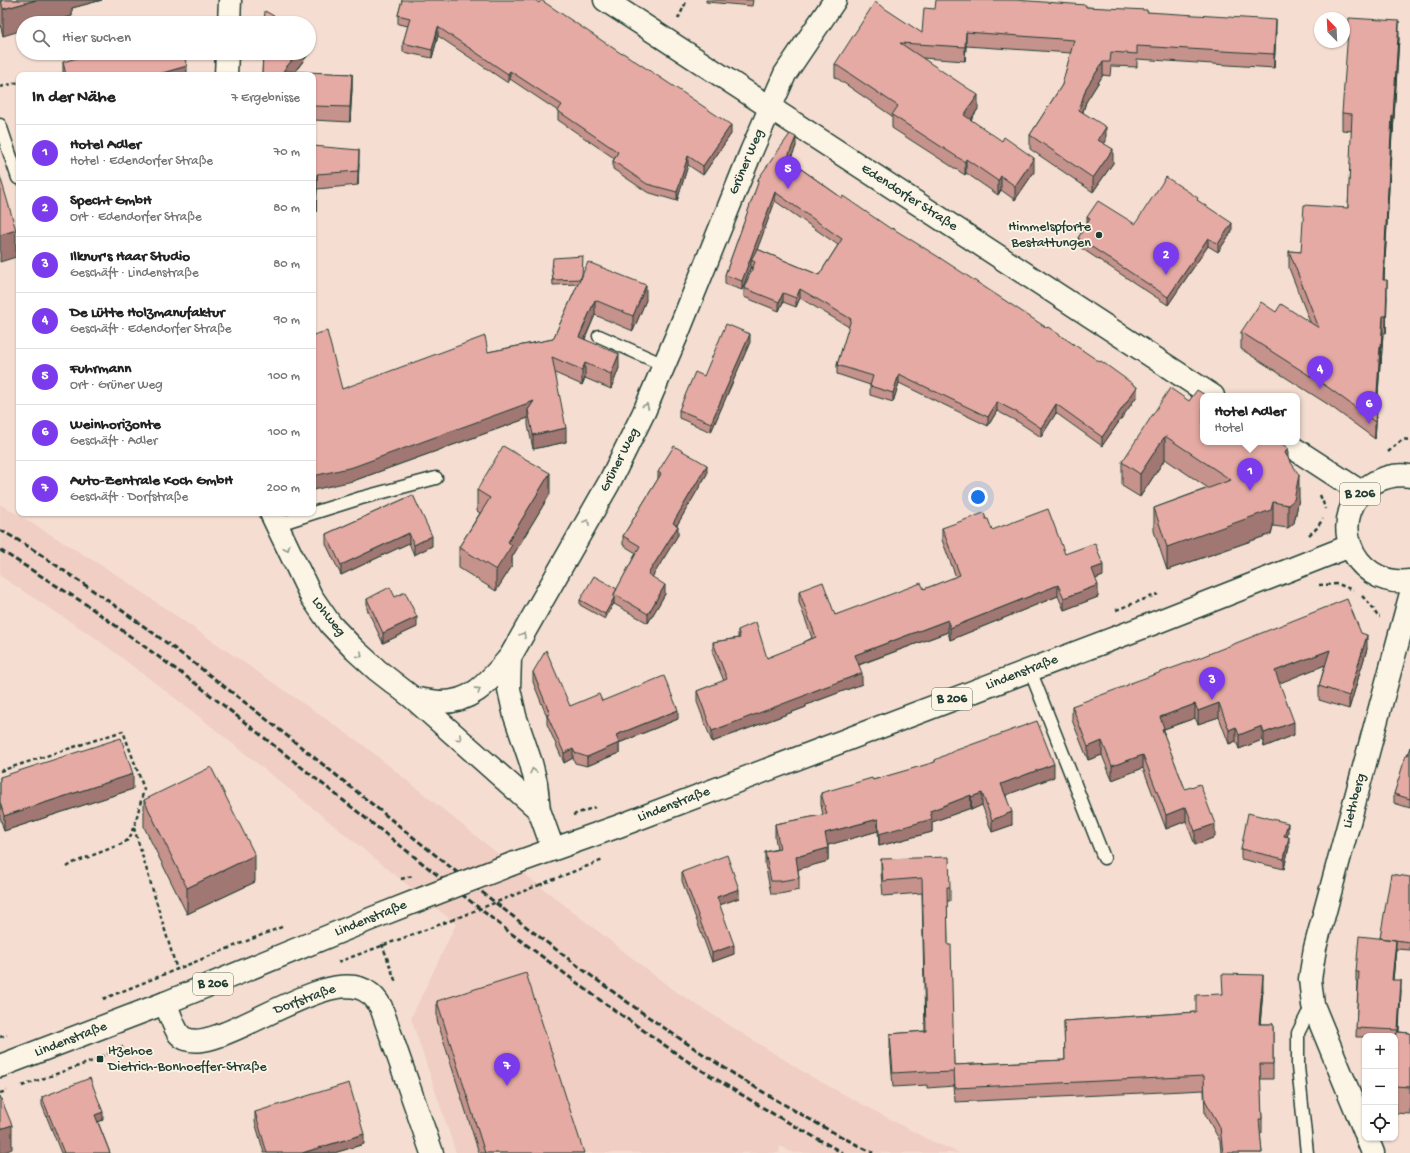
<!DOCTYPE html>
<html lang="de">
<meta charset="utf-8">
<style>
body{margin:0;font-family:"Gochi Hand",sans-serif;background:#f6f6f6;color:#222}
.controls{position:absolute;right:12px;bottom:12px;display:grid;overflow:hidden;border-radius:8px;box-shadow:0 1px 3px #0004}
.controls button{width:36px;height:36px;display:grid;place-items:center;padding:0;border:0;border-bottom:1px solid #e0e0e0;background:#fff;color:#222;font:20px sans-serif}
.compass{position:absolute;left:1314px;top:12px;width:36px;height:36px;border-radius:50%;background:#fff;box-shadow:0 1px 3px #0004;rotate:336deg}
.you{position:absolute;left:978px;top:497px;width:14px;height:14px;margin:-10px;border:3px solid #fff;border-radius:50%;background:#1a73e8;box-shadow:0 0 0 6px #1a73e833}
.badge{display:grid;place-items:center;width:26px;height:26px;border-radius:50%;background:#7c3aed;color:#fff;font-size:13px;font-weight:700}
.pin{position:absolute;translate:-50% -33px;filter:drop-shadow(0 1px 2px #0008)}
.pin::after{content:'';position:absolute;top:21px;width:14px;height:12px;background:inherit;clip-path:polygon(0 0,100% 0,50% 100%)}
.popup{position:absolute;left:1200px;top:393px;width:100px;height:52px;box-sizing:border-box;display:grid;place-content:center;border-radius:8px;background:#fff;filter:drop-shadow(0 1px 3px #0005);font-size:13px;white-space:nowrap;color:#767676}
.popup b{font-size:15px;color:#222}
.popup::after{content:'';position:absolute;left:50%;top:100%;margin-left:-8px;border:8px solid transparent;border-top-color:#fff}
.list{margin:0;padding:0;list-style:none}
h2{display:flex;justify-content:space-between;align-items:center;height:52px;margin:0;padding:0 16px;font-size:17px}
h2 small{font-size:13px;font-weight:400;color:#767676}
.list li{display:grid;grid-template-columns:26px 1fr auto;gap:12px;align-items:center;box-sizing:border-box;height:56px;padding:0 16px;border-top:1px solid #e0e0e0}
.list b{display:block;font-size:15px;white-space:nowrap}
.list p{margin:0;font-size:13px;white-space:nowrap;color:#767676}
.list em{font-size:13px;font-style:normal;color:#767676}
.icon{flex:none;width:22px;height:22px;fill:none;stroke:currentColor;stroke-width:2;stroke-linecap:round;stroke-linejoin:round}
.map{position:relative;flex:none;width:1410px;height:1153px;overflow:hidden}
.search{position:absolute;background:#fff;box-shadow:0 1px 3px #0004;left:16px;top:16px;width:300px;height:44px;display:flex;align-items:center;gap:10px;box-sizing:border-box;padding:0 14px;border-radius:22px;color:#767676;font-size:15px}
.panel{position:absolute;background:#fff;box-shadow:0 1px 3px #0004;left:16px;top:72px;width:300px;height:444px;border-radius:8px}
.map>svg:first-child{display:block}
</style>
<div class="map">
<svg width="1410" height="1153" viewBox="0 0 1410 1153">
<rect width="100%" height="100%" fill="#f5ded1"/>
<filter id="ink" filterUnits="userSpaceOnUse"><feTurbulence type="fractalNoise" baseFrequency=".025" numOctaves="2"/><feDisplacementMap in="SourceGraphic" scale="8" xChannelSelector="R" yChannelSelector="G"/><feConvolveMatrix kernelMatrix="1 2 1 2 8 2 1 2 1" color-interpolation-filters="sRGB"/></filter>
<g filter="url(#ink)">
<path fill="#f0cec3" d="M 0,504 L 114,573 L 362,744 L 482,841 L 672,989 L 810,1076 L 927,1139 L 959,1153 L 793,1153 L 780,1146 L 779,1153 L 456,1153 L 411,1018 L 456,924 L 201,718 L 97,639 L 0,576 Z"/>
<g fill="none" stroke-linecap="round" stroke-linejoin="round">
<g stroke="#1f3d34" stroke-width="15">
<path id="service" d="M 0,125 L 18,178
M 599,336 L 664,365
M 313,513 L 361,498 L 436,478
M 276,525 L 313,513
M 1030,670 L 1104,858
M 1307,1153 L 1298,1067 L 1298,1033 L 1307,1015 L 1313,1005"/>
</g>
<g stroke="#1f3d34" stroke-width="25">
<path id="minor" d="M 229,23 L 230,0
M 226,75 L 227,53
M 271,513 L 311,596 L 331,625 L 355,650 L 377,670 L 413,698 L 539,810 L 553,849
M 413,698 C 422,700 430,701 438,702 C 472,704 490,680 510,657
M 539,810 L 536,783 L 531,763 L 515,716 L 509,689 L 510,657 L 609,483 L 644,412 L 677,335 L 751,152 L 785,74 L 835,0
M 165,1003 C 169,1011 174,1028 179,1034 C 207,1068 326,959 369,993 C 374,996 378,1002 381,1007 L 432,1153
M 1365,1132 L 1313,1005 L 1310,979 L 1315,948 L 1410,597
M 1367,1138 L 1373,1153"/>
</g>
<g stroke="#1f3d34" stroke-width="25">
<path id="tertiary" d="M 605,0 L 1213,396
M 1284,442 L 1361,492"/>
</g>
<g stroke="#1f3d34" stroke-width="25">
<path id="primary" d="M 1410,476 C 1398,474 1385,477 1375,482 C 1323,512 1350,588 1410,581
M 512,864 L 619,826 L 1157,622 L 1350,546
M 0,1066 L 165,1003 L 373,918 L 424,898"/>
</g>
<path stroke="#1f3d34" stroke-width="2.5" stroke-dasharray="4 3" stroke-linecap="butt" d="M 678,19 L 687,0
M 0,87 L 19,82
M 1388,452 L 1403,439 L 1410,440
M 1320,495 L 1323,502 L 1325,509
M 1309,535 L 1316,529 L 1323,519
M 1319,585 L 1338,584 L 1353,590
M 1362,596 L 1371,605 L 1378,617 L 1380,617
M 1116,610 L 1158,594
M 0,771 L 123,731 L 144,789 L 134,828 L 177,970
M 573,815 L 595,807
M 67,867 L 73,863 L 124,843 L 130,838 L 133,828
M 539,885 L 603,860
M 382,944 L 395,980 L 393,983
M 338,962 L 452,920
M 103,999 L 284,926
M 0,1037 L 7,1035
M 22,1086 L 90,1062 L 123,1047
M 0,1093 L 7,1091"/>
<use href="#service" stroke="#fcf5e5" stroke-width="12"/>
<use href="#minor" stroke="#fcf5e5" stroke-width="22"/>
<use href="#tertiary" stroke="#fcf5e5" stroke-width="22"/>
<use href="#primary" stroke="#fcf5e5" stroke-width="22"/>
<path stroke="#1f3d34" stroke-width="3" stroke-dasharray="6 3" stroke-linecap="butt" d="M 0,530 C 29,545 55,565 82,583 C 150,629 216,679 281,731 C 470,881 656,1044 873,1153
M 0,550 L 87,605 L 199,686 L 508,931 L 600,1000 L 693,1065 L 775,1115 L 843,1153"/>
<g stroke="#1f3d34" stroke-width="25" stroke-linecap="butt">
<path id="primary-bridge" d="M 424,898 L 512,864"/>
</g>
<path stroke="#1f3d34" stroke-width="2.5" stroke-dasharray="4 3" stroke-linecap="butt" d="M 401,879 L 412,876
M 452,920 L 539,885"/>
<use href="#primary-bridge" stroke="#fcf5e5" stroke-width="22"/>
</g>
<path fill="#c5928c" stroke="#1f3d34" fill-rule="evenodd" d="M 0,0 L 102,0 L 72,8 L 72,16 L 49,23 L 23,23 L 3,36 L 0,24 Z
M 402,0 L 731,134 L 703,175 L 688,165 L 677,201 L 647,192 L 613,169 L 613,161 L 614,158 L 558,120 L 558,111 L 510,79 L 508,83 L 438,36 L 432,58 L 403,52 L 403,43 L 408,26 L 398,24 L 398,15 Z
M 706,0 L 753,0 L 752,6 L 706,2 Z
M 1086,7 L 1147,12 L 1276,33 L 1274,68 L 1137,59 L 1137,67 L 1111,66 L 1110,76 L 1103,75 L 1086,102 L 1083,112 L 1106,141 L 1104,144 L 1113,163 L 1093,192 L 1030,149 L 1030,135 L 1062,85 L 1071,53 L 966,46 L 965,61 L 923,58 L 978,109 L 971,120 L 1034,172 L 1015,200 L 1001,190 L 998,195 L 966,173 L 965,175 L 892,128 L 892,116 L 835,77 L 835,64 L 922,33 L 935,9 Z
M 309,36 L 310,37 L 310,52 L 295,72 L 352,74 L 352,89 L 350,122 L 313,120 L 313,75 L 262,75 L 263,53 L 309,53 Z
M 1399,38 L 1393,133 L 1392,133 L 1384,280 L 1387,297 L 1386,333 L 1383,333 L 1381,364 L 1380,364 L 1375,439 L 1329,405 L 1241,349 L 1241,332 L 1276,312 L 1310,322 L 1289,268 L 1289,251 L 1301,252 L 1348,208 L 1352,131 L 1342,130 L 1342,113 Z
M 63,62 L 187,75 L 63,75 Z
M 313,146 L 359,164 L 358,185 L 317,189 L 316,212 L 313,212 Z
M 796,146 L 790,161 L 842,198 L 1137,396 L 1102,446 L 1056,413 L 1041,437 L 1020,423 L 997,411 L 988,426 L 899,383 L 893,402 L 870,395 L 870,385 L 837,374 L 837,365 L 849,327 L 800,298 L 796,307 L 783,302 L 779,311 L 744,297 L 744,288 L 752,269 L 751,266 L 742,290 L 725,284 L 725,275 L 758,184 L 758,179 ZM 775,201 L 838,245 L 819,275 L 757,249 Z
M 1198,201 L 1232,231 L 1218,252 L 1208,246 L 1168,305 L 1078,246 L 1078,238 L 1087,224 L 1087,217 L 1135,224 Z
M 552,269 L 582,275 L 646,300 L 633,331 L 595,315 L 585,339 L 619,368 L 611,389 L 585,378 L 582,385 L 555,373 L 566,442 L 533,449 L 528,425 L 528,418 L 353,481 L 342,389 L 488,352 L 553,339 L 578,284 L 553,285 Z
M 750,342 L 711,432 L 679,418 L 679,410 L 704,376 Z
M 1189,401 L 1288,458 L 1299,499 L 1294,523 L 1288,528 L 1273,526 L 1271,534 L 1167,570 L 1154,531 L 1154,508 L 1208,488 L 1165,459 L 1140,497 L 1122,486 L 1122,462 Z
M 658,472 L 707,474 L 677,525 L 678,535 L 652,577 L 665,594 L 648,623 L 614,604 L 614,603 L 605,619 L 580,605 L 580,600 L 617,589 L 636,553 L 623,545 L 623,536 L 658,479 Z
M 477,490 L 550,494 L 512,557 L 512,566 L 496,591 L 459,568 L 459,547 L 480,513 L 477,511 Z
M 413,495 L 432,546 L 414,555 L 409,543 L 341,575 L 326,544 L 326,534 Z
M 986,519 L 992,530 L 1065,554 L 1103,576 L 1095,579 L 1098,597 L 1064,610 L 1058,596 L 950,640 L 948,632 L 859,665 L 862,684 L 806,705 L 806,707 L 712,742 L 697,702 L 697,691 L 724,681 L 713,654 L 713,642 L 738,638 L 738,630 L 767,658 L 804,644 L 804,642 L 812,638 L 799,602 L 799,591 L 835,615 L 924,589 L 956,577 L 942,540 L 942,528 Z
M 395,597 L 417,627 L 383,643 L 367,609 L 367,599 Z
M 1361,633 L 1367,649 L 1349,709 L 1319,700 L 1319,686 L 1325,665 L 1279,683 L 1294,735 L 1264,747 L 1262,740 L 1239,749 L 1236,741 L 1229,744 L 1219,717 L 1198,724 L 1195,718 L 1164,729 L 1164,735 L 1185,789 L 1215,837 L 1195,845 L 1186,821 L 1166,829 L 1143,768 L 1112,780 L 1102,755 L 1088,760 L 1072,720 L 1072,706 Z
M 533,672 L 570,706 L 602,701 L 678,719 L 619,743 L 619,753 L 587,766 L 575,763 L 573,758 L 564,763 L 547,724 L 547,717 L 533,682 Z
M 1410,747 L 1410,808 L 1394,803 L 1394,794 Z
M 935,760 L 1054,777 L 1006,795 L 1012,825 L 992,832 L 982,805 L 971,810 L 971,808 L 932,822 L 932,832 L 879,846 L 878,831 L 828,845 L 828,861 L 798,869 L 799,878 L 799,890 L 780,894 L 771,894 L 765,864 L 765,852 L 777,849 L 775,837 L 775,824 L 823,815 L 821,805 L 821,793 L 873,780 L 935,763 Z
M 0,777 L 133,789 L 4,831 L 0,817 Z
M 144,800 L 255,882 L 187,914 L 144,827 Z
M 1288,832 L 1287,837 L 1289,847 L 1284,869 L 1241,859 L 1241,849 Z
M 881,859 L 950,887 L 950,901 L 947,901 L 948,945 L 954,1065 L 1065,1060 L 1064,1021 L 1196,1012 L 1222,994 L 1263,990 L 1260,1024 L 1273,1024 L 1273,1079 L 1260,1079 L 1262,1119 L 1262,1133 L 1260,1133 L 1262,1153 L 1221,1153 L 1220,1141 L 1205,1114 L 1204,1090 L 955,1102 L 954,1084 L 954,1086 L 927,1088 L 927,1085 L 893,1087 L 890,1048 L 890,1034 L 925,1031 L 922,893 L 883,896 L 881,873 Z
M 682,872 L 739,898 L 719,905 L 734,954 L 712,962 L 682,881 Z
M 1410,877 L 1410,950 L 1396,949 L 1393,980 L 1401,990 L 1399,1032 L 1410,1033 L 1410,1114 L 1395,1113 L 1395,1052 L 1396,1039 L 1395,1039 L 1395,1036 L 1365,1036 L 1365,1037 L 1356,1037 L 1358,981 L 1356,981 L 1356,972 L 1380,938 Z
M 437,1001 L 584,1153 L 479,1153 L 437,1020 Z
M 42,1097 L 103,1120 L 98,1122 L 110,1153 L 61,1153 L 42,1105 Z
M 255,1112 L 364,1144 L 334,1153 L 264,1153 L 255,1122 Z"/>
<path fill="#a07772" stroke="#1f3d34" d="M 36,0 L 102,0 L 72,8 L 72,16 L 49,23 L 23,23 L 23,30 L 3,36 L 3,9 Z
M 1276,20 L 1276,33 L 1274,68 L 1274,54 Z
M 1399,21 L 1399,38 L 1393,133 L 1393,116 Z
M 438,27 L 438,36 L 432,58 L 432,50 Z
M 966,32 L 966,46 L 965,61 L 965,47 Z
M 310,37 L 310,52 L 292,75 L 283,71 L 298,53 L 309,53 L 309,39 Z
M 1103,62 L 1103,75 L 1086,102 L 1079,123 L 1079,110 L 1086,88 Z
M 187,66 L 187,75 L 155,75 Z
M 510,71 L 510,79 L 508,83 L 508,74 Z
M 352,74 L 352,89 L 350,122 L 350,107 Z
M 978,95 L 978,109 L 964,129 L 964,115 Z
M 1392,116 L 1392,133 L 1383,297 L 1383,280 Z
M 731,125 L 731,134 L 703,175 L 703,166 Z
M 1106,127 L 1106,141 L 1098,154 L 1098,140 Z
M 796,137 L 796,146 L 787,168 L 787,159 Z
M 1113,149 L 1113,163 L 1093,192 L 1093,178 Z
M 359,150 L 359,164 L 358,185 L 358,171 Z
M 688,156 L 688,165 L 677,201 L 677,192 Z
M 1034,158 L 1034,172 L 1015,200 L 1015,186 Z
M 966,159 L 966,173 L 965,175 L 965,162 Z
M 317,174 L 317,189 L 316,212 L 316,198 Z
M 1001,176 L 1001,190 L 998,195 L 998,181 Z
M 775,192 L 775,201 L 753,261 L 751,260 L 751,266 L 742,290 L 742,281 Z
M 1232,223 L 1232,231 L 1218,252 L 1218,244 Z
M 16,230 L 16,257 L 0,262 L 0,235 Z
M 1208,238 L 1208,246 L 1168,305 L 1168,297 Z
M 1387,280 L 1387,297 L 1386,333 L 1386,316 Z
M 646,285 L 646,300 L 633,331 L 633,316 Z
M 800,289 L 800,298 L 796,307 L 796,298 Z
M 783,293 L 783,302 L 779,311 L 779,302 Z
M 595,300 L 595,315 L 579,351 L 579,337 Z
M 1383,316 L 1383,333 L 1381,364 L 1381,347 Z
M 750,334 L 750,342 L 711,432 L 711,423 Z
M 1380,347 L 1380,364 L 1375,439 L 1375,422 Z
M 619,354 L 619,368 L 611,389 L 611,374 Z
M 585,363 L 585,378 L 582,385 L 582,370 Z
M 899,374 L 899,383 L 893,402 L 893,393 Z
M 1137,387 L 1137,396 L 1102,446 L 1102,437 Z
M 534,401 L 528,410 L 528,418 L 353,481 L 313,490 L 313,476 Z
M 997,402 L 997,411 L 988,426 L 988,417 Z
M 1056,404 L 1056,413 L 1041,437 L 1041,428 Z
M 566,428 L 566,442 L 533,449 L 533,435 Z
M 1165,436 L 1165,459 L 1140,497 L 1140,474 Z
M 1288,448 L 1288,472 L 1285,453 Z
M 707,465 L 707,474 L 673,532 L 673,523 Z
M 550,473 L 550,494 L 512,557 L 512,566 L 496,591 L 496,570 L 508,542 Z
M 1299,475 L 1299,499 L 1294,523 L 1288,528 L 1288,505 Z
M 1273,502 L 1273,526 L 1271,534 L 1167,570 L 1167,547 Z
M 678,526 L 678,535 L 648,584 L 648,574 Z
M 409,533 L 409,543 L 341,575 L 341,565 Z
M 432,536 L 432,546 L 414,555 L 414,545 Z
M 1103,565 L 1103,576 L 1092,580 L 1092,569 Z
M 665,585 L 665,594 L 648,623 L 648,614 Z
M 1058,585 L 1058,596 L 950,640 L 950,628 Z
M 1098,585 L 1098,597 L 1064,610 L 1064,598 Z
M 614,598 L 614,603 L 605,619 L 605,614 Z
M 417,617 L 417,627 L 383,643 L 383,633 Z
M 948,620 L 948,632 L 855,666 L 855,655 Z
M 1367,635 L 1367,649 L 1349,709 L 1349,696 Z
M 1330,650 L 1330,663 L 1275,685 L 1275,671 Z
M 862,673 L 862,684 L 806,705 L 806,707 L 712,742 L 712,731 L 806,694 Z
M 1219,703 L 1219,717 L 1198,724 L 1198,711 Z
M 1195,704 L 1195,718 L 1164,729 L 1164,742 L 1160,717 Z
M 678,710 L 678,719 L 616,744 L 616,735 Z
M 1294,722 L 1294,735 L 1264,747 L 1264,733 Z
M 1262,726 L 1262,740 L 1239,749 L 1239,735 Z
M 1236,727 L 1236,741 L 1229,744 L 1229,730 Z
M 1102,741 L 1102,755 L 1088,760 L 1088,747 Z
M 619,743 L 619,753 L 587,766 L 587,757 Z
M 573,749 L 573,758 L 564,763 L 564,753 Z
M 1143,755 L 1143,768 L 1112,780 L 1112,766 Z
M 1054,764 L 1054,777 L 1001,797 L 1001,784 Z
M 133,774 L 133,789 L 4,831 L 4,816 Z
M 982,793 L 982,805 L 971,810 L 971,797 Z
M 971,795 L 971,808 L 932,822 L 932,832 L 879,846 L 879,834 L 930,811 Z
M 1186,807 L 1186,821 L 1166,829 L 1166,815 Z
M 1012,812 L 1012,825 L 992,832 L 992,820 Z
M 878,819 L 878,831 L 825,846 L 825,833 Z
M 1288,823 L 1288,832 L 1284,846 L 1284,836 Z
M 1215,824 L 1215,837 L 1195,845 L 1195,831 Z
M 1289,837 L 1289,847 L 1284,869 L 1284,859 Z
M 828,848 L 828,861 L 796,870 L 796,857 Z
M 255,855 L 255,882 L 187,914 L 187,888 Z
M 739,889 L 739,898 L 717,906 L 717,897 Z
M 1396,940 L 1396,949 L 1392,989 L 1392,980 Z
M 734,945 L 734,954 L 712,962 L 712,953 Z
M 1263,975 L 1263,990 L 1259,1039 L 1259,1024 Z
M 1401,980 L 1401,990 L 1398,1039 L 1398,1030 Z
M 103,1112 L 103,1120 L 95,1123 L 95,1115 Z
M 12,1125 L 12,1149 L 2,1153 L 0,1153 L 0,1129 Z
M 364,1134 L 364,1144 L 334,1153 L 302,1153 Z"/>
<path fill="#e5aaa3" stroke="#1f3d34" d="M 1,0 L 36,0 L 3,9 Z
M 402,0 L 535,0 L 539,3 L 541,0 L 622,54 L 623,53 L 679,90 L 731,125 L 703,166 L 688,156 L 677,192 L 647,184 L 613,161 L 618,152 L 558,111 L 562,105 L 510,71 L 508,74 L 438,27 L 432,50 L 403,43 L 410,18 L 398,15 Z
M 936,0 L 1015,0 L 1086,5 L 1086,7 L 1147,10 L 1147,12 L 1276,20 L 1274,54 L 1137,46 L 1137,54 L 1111,52 L 1110,62 L 1103,62 L 1086,88 L 1079,110 L 1106,127 L 1098,140 L 1113,149 L 1093,178 L 1030,135 L 1062,85 L 1074,40 L 966,32 L 965,47 L 900,43 L 978,95 L 964,115 L 1002,141 L 1004,137 L 1034,158 L 1015,186 L 1001,176 L 998,181 L 966,159 L 965,162 L 892,115 L 898,106 L 835,64 L 875,2 L 922,33 L 924,8 L 935,9 Z
M 265,11 L 286,23 L 264,23 Z
M 1349,18 L 1399,21 L 1393,116 L 1392,116 L 1383,280 L 1387,280 L 1386,316 L 1383,316 L 1381,347 L 1380,347 L 1375,422 L 1329,388 L 1241,332 L 1261,302 L 1276,312 L 1281,304 L 1319,328 L 1289,251 L 1301,252 L 1304,205 L 1348,208 L 1352,114 L 1342,113 Z
M 94,53 L 183,53 L 187,66 L 155,75 L 66,75 L 63,62 Z
M 263,53 L 298,53 L 283,71 L 352,74 L 350,107 L 313,106 L 313,75 L 262,75 Z
M 790,134 L 796,137 L 787,159 L 842,198 L 843,196 L 891,229 L 892,228 L 937,256 L 1047,328 L 1048,327 L 1100,362 L 1101,361 L 1137,387 L 1102,437 L 1056,404 L 1041,428 L 1020,414 L 997,402 L 988,417 L 899,374 L 893,393 L 870,386 L 873,376 L 837,365 L 851,319 L 800,289 L 796,298 L 783,293 L 779,302 L 744,288 L 755,262 L 751,260 L 757,249 L 819,275 L 842,239 L 775,192 L 742,281 L 725,275 L 759,180 L 758,179 Z
M 313,146 L 359,150 L 358,171 L 317,174 L 316,198 L 313,198 Z
M 0,176 L 16,230 L 0,235 Z
M 1166,177 L 1198,198 L 1197,200 L 1232,223 L 1218,244 L 1208,238 L 1168,297 L 1078,238 L 1090,219 L 1087,217 L 1098,201 L 1135,224 Z
M 583,256 L 582,276 L 581,279 L 553,280 L 552,269 L 553,258 Z
M 588,262 L 646,285 L 633,316 L 595,300 L 579,337 L 619,354 L 611,374 L 585,363 L 582,370 L 552,357 L 566,428 L 533,435 L 528,410 L 534,401 L 353,467 L 313,476 L 313,335 L 327,331 L 342,389 L 485,336 L 488,352 L 553,339 Z
M 726,324 L 750,334 L 711,423 L 679,410 L 695,372 L 704,376 Z
M 1170,388 L 1189,401 L 1197,390 L 1207,396 L 1203,396 L 1203,442 L 1279,442 L 1288,448 L 1285,453 L 1299,475 L 1294,500 L 1288,505 L 1273,502 L 1271,510 L 1167,547 L 1154,508 L 1231,480 L 1165,436 L 1140,474 L 1122,462 Z
M 503,446 L 550,473 L 508,542 L 512,545 L 496,570 L 459,547 L 490,498 L 477,490 Z
M 674,446 L 707,465 L 673,523 L 678,526 L 648,574 L 665,585 L 648,614 L 614,594 L 640,546 L 623,536 L 661,474 L 658,472 Z
M 413,495 L 432,536 L 414,545 L 409,533 L 341,565 L 326,534 Z
M 1048,509 L 1065,554 L 1095,543 L 1103,565 L 1092,569 L 1098,585 L 1064,598 L 1058,585 L 950,628 L 948,620 L 855,655 L 862,673 L 806,694 L 806,695 L 712,731 L 697,691 L 727,679 L 713,642 L 740,638 L 738,630 L 756,622 L 767,658 L 804,643 L 804,642 L 816,637 L 799,591 L 823,582 L 835,615 L 921,583 L 924,589 L 960,575 L 942,528 L 984,513 L 986,519 L 988,519 L 992,530 Z
M 594,576 L 617,589 L 614,594 L 614,598 L 605,614 L 580,600 Z
M 390,587 L 395,597 L 405,592 L 417,617 L 383,633 L 367,599 Z
M 1347,599 L 1361,633 L 1367,635 L 1349,696 L 1319,686 L 1330,650 L 1275,671 L 1294,722 L 1264,733 L 1262,726 L 1239,735 L 1236,727 L 1229,730 L 1219,703 L 1198,711 L 1195,704 L 1160,717 L 1164,728 L 1162,729 L 1185,789 L 1200,784 L 1215,824 L 1195,831 L 1186,807 L 1166,815 L 1143,755 L 1112,766 L 1102,741 L 1088,747 L 1072,706 L 1128,685 L 1128,684 L 1181,665 Z
M 546,650 L 570,706 L 599,694 L 602,701 L 664,676 L 678,710 L 616,735 L 619,743 L 587,757 L 575,753 L 573,749 L 564,753 L 547,715 L 550,714 L 533,672 Z
M 1037,721 L 1054,764 L 1001,784 L 1012,812 L 992,820 L 982,793 L 971,797 L 971,795 L 930,811 L 932,819 L 879,834 L 878,819 L 825,833 L 828,848 L 796,857 L 799,878 L 780,881 L 771,881 L 765,852 L 780,849 L 775,824 L 827,814 L 821,793 L 872,778 L 873,780 L 935,762 L 935,760 L 954,751 Z
M 121,738 L 133,774 L 4,816 L 0,802 L 0,777 Z
M 1410,747 L 1410,799 L 1394,794 L 1406,755 L 1408,755 Z
M 211,767 L 255,855 L 187,888 L 144,800 Z
M 1248,813 L 1288,823 L 1284,836 L 1289,837 L 1284,859 L 1241,849 Z
M 727,855 L 739,889 L 717,897 L 734,945 L 712,953 L 682,872 Z
M 949,857 L 950,887 L 947,887 L 948,945 L 951,945 L 954,1065 L 1065,1060 L 1064,1021 L 1196,1012 L 1196,995 L 1223,994 L 1222,974 L 1263,975 L 1259,1024 L 1273,1024 L 1273,1064 L 1260,1064 L 1262,1119 L 1259,1119 L 1262,1153 L 1223,1153 L 1220,1127 L 1205,1100 L 1204,1076 L 955,1088 L 954,1069 L 954,1072 L 927,1073 L 927,1071 L 893,1073 L 890,1034 L 926,1031 L 922,878 L 883,881 L 881,859 Z
M 1391,874 L 1410,877 L 1410,942 L 1380,938 Z
M 1359,936 L 1396,940 L 1392,980 L 1401,980 L 1398,1030 L 1356,1028 L 1359,972 L 1356,972 Z
M 526,973 L 584,1153 L 485,1153 L 437,1001 Z
M 1397,1032 L 1410,1033 L 1410,1087 L 1395,1086 L 1395,1052 Z
M 90,1078 L 103,1112 L 95,1115 L 110,1153 L 64,1153 L 42,1097 Z
M 349,1083 L 364,1134 L 302,1153 L 267,1153 L 255,1112 Z
M 0,1096 L 12,1125 L 0,1129 Z"/>
<defs><path id="oneway-chevron" d="M-2-3.5L2.5 0L-2 3.5" fill="none" stroke-width="1.6" stroke-linecap="round" stroke-linejoin="round"/></defs>
<g stroke="#8e998c">
<use href="#oneway-chevron" transform="translate(646 406) rotate(-67)"/>
<use href="#oneway-chevron" transform="translate(587 522) rotate(-60)"/>
<use href="#oneway-chevron" transform="translate(287 548) rotate(64)"/>
<use href="#oneway-chevron" transform="translate(523 635) rotate(-60)"/>
<use href="#oneway-chevron" transform="translate(360 655) rotate(43)"/>
<use href="#oneway-chevron" transform="translate(478 690) rotate(-33)"/>
<use href="#oneway-chevron" transform="translate(459 738) rotate(42)"/>
<use href="#oneway-chevron" transform="translate(533 771) rotate(-104)"/>
</g>
</g>
<g fill="#1f3d34" stroke="#fcf5e5" stroke-width="1.5">
<circle cx="1099" cy="235" r="4"/>
<rect x="96" y="1055" width="8" height="8" rx="2"/>
</g>
<g text-anchor="middle" dominant-baseline="central" stroke-width="3.5" stroke-linejoin="round" paint-order="stroke">
<g fill="#fcf5e5" stroke="#617469" stroke-width="1">
<rect x="1340" y="483" width="40" height="22" rx="3"/>
<rect x="932" y="688" width="40" height="22" rx="3"/>
<rect x="193" y="973" width="40" height="22" rx="3"/>
</g>
<g font-size="13" font-weight="bold" fill="#1f3d34">
<text x="1360" y="494">B 206</text>
<text x="952" y="699">B 206</text>
<text x="213" y="984">B 206</text>
</g>
<g font-size="14" fill="#1f3d34" stroke="#fcf5e5">
<text transform="translate(747 162) rotate(-67)">Grüner Weg</text>
<text transform="translate(909 198) rotate(33)">Edendorfer Straße</text>
<text transform="translate(620 460) rotate(-63)">Grüner Weg</text>
<text transform="translate(328 617) rotate(52)">Lohweg</text>
<text transform="translate(1022 673) rotate(-21)">Lindenstraße</text>
<text transform="translate(1355 801) rotate(-75)">Liethberg</text>
<text transform="translate(674 805) rotate(-21)">Lindenstraße</text>
<text transform="translate(371 919) rotate(-22)">Lindenstraße</text>
<text transform="translate(305 1000) rotate(-20)">Dorfstraße</text>
<text transform="translate(71 1040) rotate(-21)">Lindenstraße</text>
</g>
<g font-size="14" fill="#1f3d34" stroke="#fcf5e5" text-anchor="end">
<text x="1091" y="227">Himmelspforte<tspan x="1091" dy="16">Bestattungen</tspan></text>
<text x="108" y="1051" text-anchor="start">Itzehoe<tspan x="108" dy="16">Dietrich-Bonhoeffer-Straße</tspan></text>
</g>
</g>
</svg>
<div class="controls">
<button>+</button>
<button>−</button>
<button><svg class="icon" aria-label="locate" viewBox="0 0 24 24"><circle cx="12" cy="12" r="6"/><path d="M12 2v4M12 18v4M2 12h4M18 12h4"/></svg></button>
</div>
<svg class="compass" viewBox="-18 -18 36 36"><path d="M0-13l5 13h-10z" fill="#e53935"/><path d="M0 13l5-13h-10z" fill="#767676"/></svg>
<div class="you"></div>
<div class="pin badge" style="left:1250px;top:491px">1</div>
<div class="popup"><b>Hotel Adler</b>Hotel</div>
<div class="pin badge" style="left:1166px;top:275px">2</div>
<div class="pin badge" style="left:1212px;top:700px">3</div>
<div class="pin badge" style="left:1320px;top:389px">4</div>
<div class="pin badge" style="left:788px;top:189px">5</div>
<div class="pin badge" style="left:1369px;top:424px">6</div>
<div class="pin badge" style="left:507px;top:1086px">7</div>
<div class="search"><svg class="icon" aria-label="search" viewBox="0 0 24 24"><circle cx="10" cy="10" r="6"/><path d="M15 15l6 6"/></svg>Hier suchen</div>
<section class="panel">
<h2>In der Nähe<small>7 Ergebnisse</small></h2>
<ul class="list">
<li><span class="badge">1</span><div><b>Hotel Adler</b><p>Hotel · Edendorfer Straße</p></div><em>70 m</em></li>
<li><span class="badge">2</span><div><b>Specht GmbH</b><p>Ort · Edendorfer Straße</p></div><em>80 m</em></li>
<li><span class="badge">3</span><div><b>Ilknur's Haar Studio</b><p>Geschäft · Lindenstraße</p></div><em>80 m</em></li>
<li><span class="badge">4</span><div><b>De Lütte Holzmanufaktur</b><p>Geschäft · Edendorfer Straße</p></div><em>90 m</em></li>
<li><span class="badge">5</span><div><b>Fuhrmann</b><p>Ort · Grüner Weg</p></div><em>100 m</em></li>
<li><span class="badge">6</span><div><b>Weinhorizonte</b><p>Geschäft · Adler</p></div><em>100 m</em></li>
<li><span class="badge">7</span><div><b>Auto-Zentrale Koch GmbH</b><p>Geschäft · Dorfstraße</p></div><em>200 m</em></li>
</ul>
</section>
</div>
